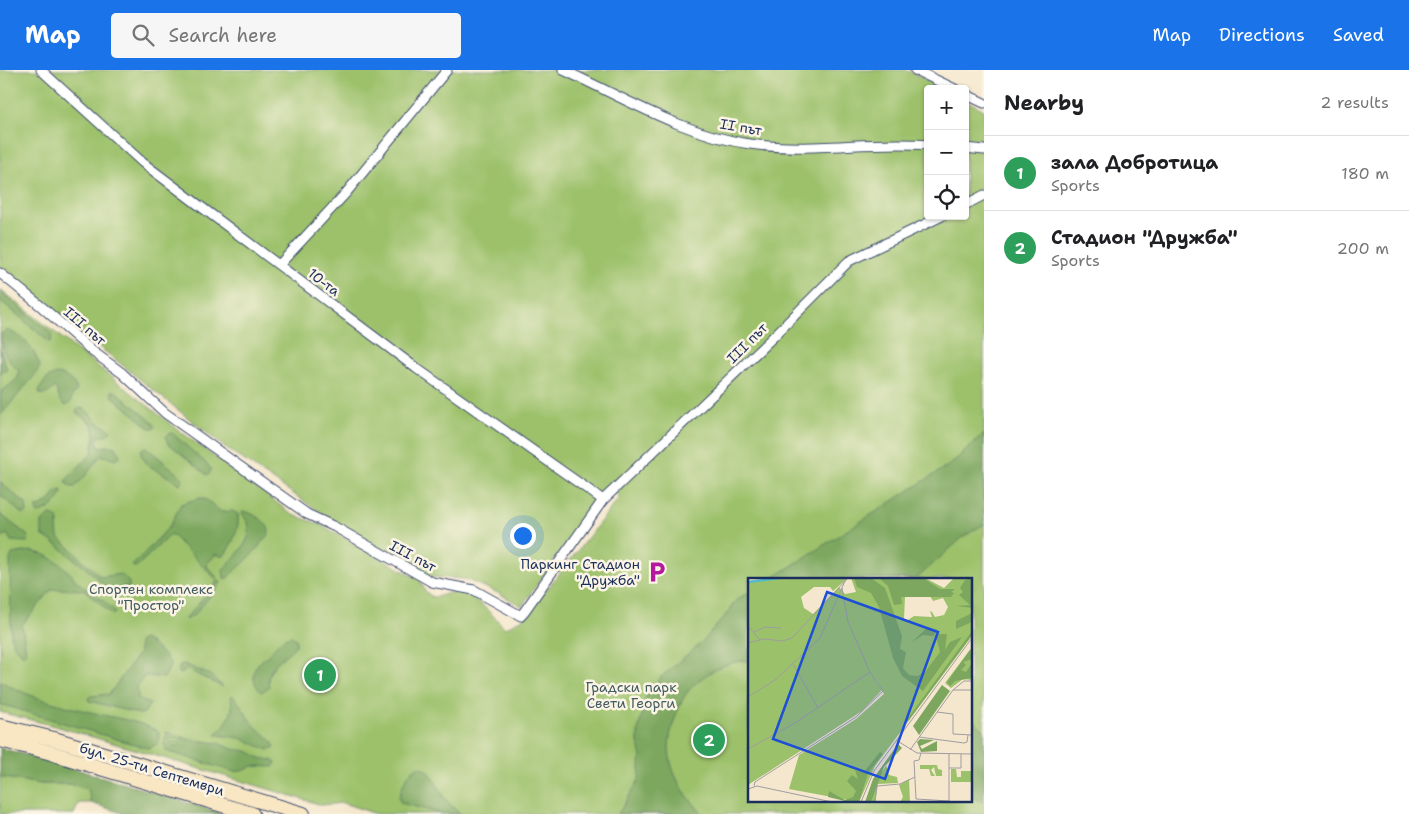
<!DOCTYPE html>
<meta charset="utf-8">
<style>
body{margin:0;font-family:"Shantell Sans",sans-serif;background:#f6f6f6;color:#202124}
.controls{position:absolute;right:15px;top:15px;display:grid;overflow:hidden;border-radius:5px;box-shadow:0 1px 4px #0004}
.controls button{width:45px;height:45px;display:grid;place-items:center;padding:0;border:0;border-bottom:1px solid #e0e0e0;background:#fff;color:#202124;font:25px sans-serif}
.you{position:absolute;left:522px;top:465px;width:18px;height:18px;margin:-12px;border:4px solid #fff;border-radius:50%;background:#1a73e8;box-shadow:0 0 0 8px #1a73e833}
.badge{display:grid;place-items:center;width:32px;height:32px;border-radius:50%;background:#1a73e8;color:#fff;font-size:16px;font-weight:700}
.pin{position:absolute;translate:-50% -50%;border:2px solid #fff;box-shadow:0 1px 5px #0006}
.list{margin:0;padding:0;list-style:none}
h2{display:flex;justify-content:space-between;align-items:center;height:65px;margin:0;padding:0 20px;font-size:21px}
h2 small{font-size:16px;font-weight:400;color:#757577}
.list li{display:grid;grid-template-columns:32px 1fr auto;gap:15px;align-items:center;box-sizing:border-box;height:75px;padding:0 20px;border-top:1px solid #e0e0e0}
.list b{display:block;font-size:19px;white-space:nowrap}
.list p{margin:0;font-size:16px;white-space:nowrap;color:#757577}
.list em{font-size:16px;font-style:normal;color:#757577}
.icon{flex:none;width:28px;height:28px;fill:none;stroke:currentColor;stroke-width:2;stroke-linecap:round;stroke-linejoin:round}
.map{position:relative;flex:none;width:984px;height:744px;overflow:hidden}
header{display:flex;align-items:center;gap:30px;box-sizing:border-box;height:70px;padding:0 25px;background:#1a73e8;color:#fff}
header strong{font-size:24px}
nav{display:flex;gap:28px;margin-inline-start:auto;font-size:18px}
.search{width:350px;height:45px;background:#f6f6f6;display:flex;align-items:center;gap:12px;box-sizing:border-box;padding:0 18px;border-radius:5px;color:#757577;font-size:19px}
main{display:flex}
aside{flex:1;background:#fff}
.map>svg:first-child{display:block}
</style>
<header>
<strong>Map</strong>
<div class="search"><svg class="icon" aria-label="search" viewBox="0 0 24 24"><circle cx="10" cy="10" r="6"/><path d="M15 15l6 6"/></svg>Search here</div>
<nav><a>Map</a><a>Directions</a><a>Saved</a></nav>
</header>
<main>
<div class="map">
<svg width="984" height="744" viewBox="0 0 984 744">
<rect width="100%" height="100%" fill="#fcf5e5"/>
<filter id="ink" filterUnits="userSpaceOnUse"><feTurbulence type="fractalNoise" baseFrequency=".02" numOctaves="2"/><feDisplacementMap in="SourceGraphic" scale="10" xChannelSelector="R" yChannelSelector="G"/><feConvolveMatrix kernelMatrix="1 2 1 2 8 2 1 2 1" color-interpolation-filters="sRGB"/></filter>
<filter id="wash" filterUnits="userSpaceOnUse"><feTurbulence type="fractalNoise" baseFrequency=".0096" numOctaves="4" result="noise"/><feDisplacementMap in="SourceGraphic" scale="20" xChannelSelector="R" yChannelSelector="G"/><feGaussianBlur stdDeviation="1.12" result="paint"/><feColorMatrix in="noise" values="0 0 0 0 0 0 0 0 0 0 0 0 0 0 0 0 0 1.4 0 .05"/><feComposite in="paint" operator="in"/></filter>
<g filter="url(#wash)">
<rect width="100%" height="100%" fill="#f5e7cd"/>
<path fill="#9cc16b" stroke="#5c7864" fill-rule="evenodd" d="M 0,0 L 906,0 L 945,19 L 928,19 L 928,146 L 965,146 L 965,30 L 984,40 L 984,744 L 376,744 L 343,733 L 322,735 L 59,657 L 0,642 L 0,219 L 181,362 L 293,445 L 319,454 L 420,510 L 425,521 L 432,527 C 441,527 447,523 455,521 C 469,518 495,548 505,558 L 525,547 L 620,427 L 607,415 L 522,536 L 496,522 L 465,509 L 431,507 L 354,465 L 223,376 L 0,197 ZM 749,509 L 970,509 L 970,730 L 749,730 Z
M 0,707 L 41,714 L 70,714 L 89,719 L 91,733 L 79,733 L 74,744 L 0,744 Z"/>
<path fill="#7da75f" stroke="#4c6b5e" d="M 0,221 L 52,264 L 51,271 L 49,272 L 0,230 Z
M 7,260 C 26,268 33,278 40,296 L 35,305 L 0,346 L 0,323 L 17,309 L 20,302 C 9,293 0,279 1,264 Z
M 0,277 L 7,300 L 0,304 Z
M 56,304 C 65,305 73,310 77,319 L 76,322 L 72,325 L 71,332 L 66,336 L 60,330 L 56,318 L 54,317 C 51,322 47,325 40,324 L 39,320 L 47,308 Z
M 112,321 L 115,321 L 153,352 L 155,358 L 150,358 L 112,326 Z
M 84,338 L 100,354 L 107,357 L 111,361 L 105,366 L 98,367 L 97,370 L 99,377 L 108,376 L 116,377 L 120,386 L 115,390 L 105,386 L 100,386 L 87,404 L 75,417 L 71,417 L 67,414 L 66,410 L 92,383 L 95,364 L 92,354 L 76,342 L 78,339 Z
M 172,363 L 208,395 L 211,399 L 210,403 L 207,405 L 167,372 L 166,367 L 168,364 Z
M 984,364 L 984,454 L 963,467 L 916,509 L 771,509 L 952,393 Z
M 144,377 L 147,378 L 181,406 L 183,410 L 180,414 L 148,395 L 141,385 L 141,380 Z
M 0,412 L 26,434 L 27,443 L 22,444 L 0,425 Z
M 62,420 C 62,430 47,443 37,443 L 37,437 C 47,435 52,429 57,421 Z
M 201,428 L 207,430 L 221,442 L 232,441 L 238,444 C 240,459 232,475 223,487 L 216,484 L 206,495 L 221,512 L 219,516 L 194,545 L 186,550 L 185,549 L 215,515 L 217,510 L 171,464 L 136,497 L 132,496 L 170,456 L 181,434 L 196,429 Z
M 245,441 C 255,445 273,454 268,466 L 247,490 L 226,509 L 224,508 L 223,500 C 233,487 254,472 248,453 C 246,449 243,446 242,442 Z
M 0,444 L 27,465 L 29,470 L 27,472 L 11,471 L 7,464 L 0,468 Z
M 50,445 L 57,447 L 59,451 L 57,456 L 58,467 L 101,507 L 121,504 L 129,512 L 129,517 L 128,519 L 124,516 L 113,522 L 111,522 L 96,507 L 57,475 L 42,465 L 42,452 Z
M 30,481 L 46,485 L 62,495 L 72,505 L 76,511 L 105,532 L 114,540 L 115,543 L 113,545 L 84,520 L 52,519 L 22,555 L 26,582 L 23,585 L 14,575 L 11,568 L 10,490 L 12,484 Z
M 749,522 L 749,591 C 725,590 697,607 684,627 C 680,634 677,643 674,651 C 671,660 669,669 669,678 C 670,705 685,725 703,744 L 618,744 L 639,710 L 641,683 L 638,672 L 638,661 L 647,624 L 661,607 L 701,573 L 725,546 L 736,530 Z
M 291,566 L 296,569 L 296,575 C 285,588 264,597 269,617 L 261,622 C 253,615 251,602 258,594 C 262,590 266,587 270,583 C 277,575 280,568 291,566 Z
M 144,569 C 149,571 169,589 171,594 L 164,608 L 146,606 C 138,610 135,620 139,629 L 150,634 L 144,643 L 139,644 L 89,631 L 88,628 L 91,626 L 109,624 L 113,619 L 139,583 L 139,571 Z
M 184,594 L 210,605 L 223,617 L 186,599 L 182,604 L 178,603 L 180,595 Z
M 0,611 C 31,629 69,637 103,645 C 121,649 143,652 159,662 L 159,673 L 149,678 L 143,677 L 0,634 Z
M 232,625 C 241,633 245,645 253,654 C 261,663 270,666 275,677 L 268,680 L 240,668 L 216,665 L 217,663 C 224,658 231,646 232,637 C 232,632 230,630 232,625 Z
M 970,647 L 984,660 L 984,732 L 970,727 Z
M 167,662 L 188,669 L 217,673 L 233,679 L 247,681 L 260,688 L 272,690 L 276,693 L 273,697 L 252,696 C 245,701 240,702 231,701 L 166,681 L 164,673 Z
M 0,678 L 46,690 L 225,744 L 125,744 L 91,733 L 88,719 L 70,714 L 41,714 L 0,707 Z
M 419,696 L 429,701 L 446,730 L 460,744 L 442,744 L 401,733 L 399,728 C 402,715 407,703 419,696 Z"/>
</g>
<g filter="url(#ink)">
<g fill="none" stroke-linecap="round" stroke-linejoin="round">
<g stroke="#3c4b6f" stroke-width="11">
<path id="street" d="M 41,0 L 143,93 L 200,136 L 416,298 L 603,430
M 563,0 C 623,27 684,65 750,74 C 809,83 869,70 928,75
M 915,0 L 955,19
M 965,24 L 984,33
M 965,78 L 984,80
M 965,135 L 984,125
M 279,195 L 346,123 L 447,0
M 0,203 L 42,237 L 92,281 L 122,303 L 165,343 L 307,444 L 335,457 L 432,512 L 474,520 L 521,546 L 603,430 L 773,267 L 849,191 L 942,146"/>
</g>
<g stroke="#3c4b6f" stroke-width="16">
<path id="secondary" d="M 0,656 L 54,669 L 303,744
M 0,670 L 48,682 L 252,744"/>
</g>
<use href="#street" stroke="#fff" stroke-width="9"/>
<use href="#secondary" stroke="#f9e7c3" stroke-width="14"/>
</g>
</g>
<defs>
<g id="parking-bare" transform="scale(1.725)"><path d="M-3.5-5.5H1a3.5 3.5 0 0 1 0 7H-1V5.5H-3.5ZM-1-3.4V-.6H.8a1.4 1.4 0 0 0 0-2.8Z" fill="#b5179e" stroke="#fcf5e5" stroke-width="2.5" paint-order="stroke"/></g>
</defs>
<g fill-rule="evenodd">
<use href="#parking-bare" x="657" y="502"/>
</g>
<g text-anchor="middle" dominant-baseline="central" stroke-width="5" stroke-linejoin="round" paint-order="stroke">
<g font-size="14" fill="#1b2f5e" stroke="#fcf5e5">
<text transform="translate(741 57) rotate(10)">ІІ път</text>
<text transform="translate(324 212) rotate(37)">10-та</text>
<text transform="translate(85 256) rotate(41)">ІІІ път</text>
<text transform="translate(747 273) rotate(-45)">ІІІ път</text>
<text transform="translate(413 486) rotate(28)">ІІІ път</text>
<text transform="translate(152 699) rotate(17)">бул. 25-ти Септември</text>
</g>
<g font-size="14" fill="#1b2f5e" stroke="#fcf5e5" text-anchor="end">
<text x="640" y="494">Паркинг Стадион<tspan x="640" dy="16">"Дружба"</tspan></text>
</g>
<g font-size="14" fill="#425b62" stroke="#fcf5e5">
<text x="151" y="519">Спортен комплекс<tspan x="151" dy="16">"Простор"</tspan></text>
<text x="631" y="617">Градски парк<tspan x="631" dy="16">Свети Георги</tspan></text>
</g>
</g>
<g transform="translate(748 508)">
<rect width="224" height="224" fill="#f5e7cd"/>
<path d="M 26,0 L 100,0 L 85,13 L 82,9 L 66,9 L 53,19 L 56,30 L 65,36 L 91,9 L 97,16 L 108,14 L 103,0 L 177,0 L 196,10 L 205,1 L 224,0 L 224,58 L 127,188 L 111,224 L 41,211 L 51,177 L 108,141 L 136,116 L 123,92 L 134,112 L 114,133 L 0,207 L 0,4 ZM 182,18 L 185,23 L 195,20 L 200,29 L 196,37 L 187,39 L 184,34 L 182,33 L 184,39 L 166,38 L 160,42 L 156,41 L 157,19 ZM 224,69 L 224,102 L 215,101 L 203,110 L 197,105 ZM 138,187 L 141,197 L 149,199 L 150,205 L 130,206 L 127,224 L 123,224 L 126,209 ZM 172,187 L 189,187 L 190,191 L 194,192 L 194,198 L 188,198 L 186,189 L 183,192 L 187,198 L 183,198 L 181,191 L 172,191 ZM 203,191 L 208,191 L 209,199 L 213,199 L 213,193 L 224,193 L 224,204 L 203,204 ZM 161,201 L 162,224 L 152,224 L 155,219 L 151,207 Z" fill="#9cc16b" fill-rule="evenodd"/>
<path d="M 106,0 L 123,0 L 137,10 L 154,58 L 152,71 L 158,74 L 155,90 L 161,97 L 169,98 L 177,94 L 192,74 L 188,59 L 191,56 L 199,56 L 197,72 L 202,64 L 214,59 L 175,113 L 154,98 L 145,80 L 131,29 L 123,15 L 109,9 ZM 131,0 L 175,0 L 192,11 L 207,11 L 203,14 L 206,15 L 203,19 L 153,19 L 154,26 L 146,27 L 140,8 ZM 224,0 L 224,30 L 208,28 L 222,27 L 211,17 L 215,14 L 212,10 L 217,2 ZM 224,35 L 224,44 L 208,51 L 208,43 ZM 180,49 L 190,52 L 185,58 L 175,57 L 164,64 ZM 224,53 L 224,57 L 160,143 L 158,143 ZM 222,72 L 224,81 L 215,84 L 218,87 L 213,92 L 218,94 L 224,85 L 224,100 L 207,103 L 202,108 L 199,104 ZM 194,107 L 202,113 L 171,157 L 165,148 ZM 172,161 L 186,162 L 172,168 L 174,171 L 189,163 L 189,173 L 173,174 L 169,164 ZM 150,166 L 154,170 L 136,189 L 123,224 L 117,224 L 125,201 ZM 132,174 L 135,176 L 120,195 L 111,224 L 101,224 L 80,219 L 81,213 L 97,222 L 105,219 L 108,213 L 99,203 L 104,197 L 110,201 L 107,192 L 116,194 Z" fill="#7da75f"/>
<path fill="none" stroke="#51bbcd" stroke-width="2.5" d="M 0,4 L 32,0"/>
<path fill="none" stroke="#9e9da1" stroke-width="1" d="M 0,48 L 12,62M 6,54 L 17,49 L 33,50M 0,65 L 16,61 L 34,63 L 44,60 L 100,0M 45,86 L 70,130M 205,112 L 224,112M 0,119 L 27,102 L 72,60 L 97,3M 189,134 L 205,136 L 205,156 L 224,157M 171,159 L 216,165 L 219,164 L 220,157M 148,162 L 169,175 L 224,176M 0,171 L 47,145 L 122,94M 162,172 L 205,112 L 216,103 L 224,103M 173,175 L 171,182 L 166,183 L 168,221 L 201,223M 201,190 L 213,190 L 213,176M 6,208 L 7,204 L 108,139 L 135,113 L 122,94 L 100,44 L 94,10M 0,211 L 9,208 L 84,224M 201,223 L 201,176M 113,224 L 126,193 L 224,60M 127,224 L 129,208 L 152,206 L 167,199"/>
<path fill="#1d4ed8" fill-opacity="0.15" stroke="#1d4ed8" stroke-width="2.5" d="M 79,14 L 190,54 L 137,201 L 25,161 Z"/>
<rect width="224" height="224" fill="none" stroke="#1b2f5e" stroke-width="2.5"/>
</g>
</svg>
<div class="controls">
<button>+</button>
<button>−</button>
<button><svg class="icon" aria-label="locate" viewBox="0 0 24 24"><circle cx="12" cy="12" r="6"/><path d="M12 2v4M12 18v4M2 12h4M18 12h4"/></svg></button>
</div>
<div class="you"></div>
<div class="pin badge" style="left:320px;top:605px;background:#2e9e5b">1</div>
<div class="pin badge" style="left:709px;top:670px;background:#2e9e5b">2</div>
</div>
<aside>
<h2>Nearby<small>2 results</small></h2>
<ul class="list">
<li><span class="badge" style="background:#2e9e5b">1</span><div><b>зала Добротица</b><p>Sports</p></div><em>180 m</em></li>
<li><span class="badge" style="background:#2e9e5b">2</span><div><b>Стадион &quot;Дружба&quot;</b><p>Sports</p></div><em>200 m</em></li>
</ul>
</aside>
</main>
